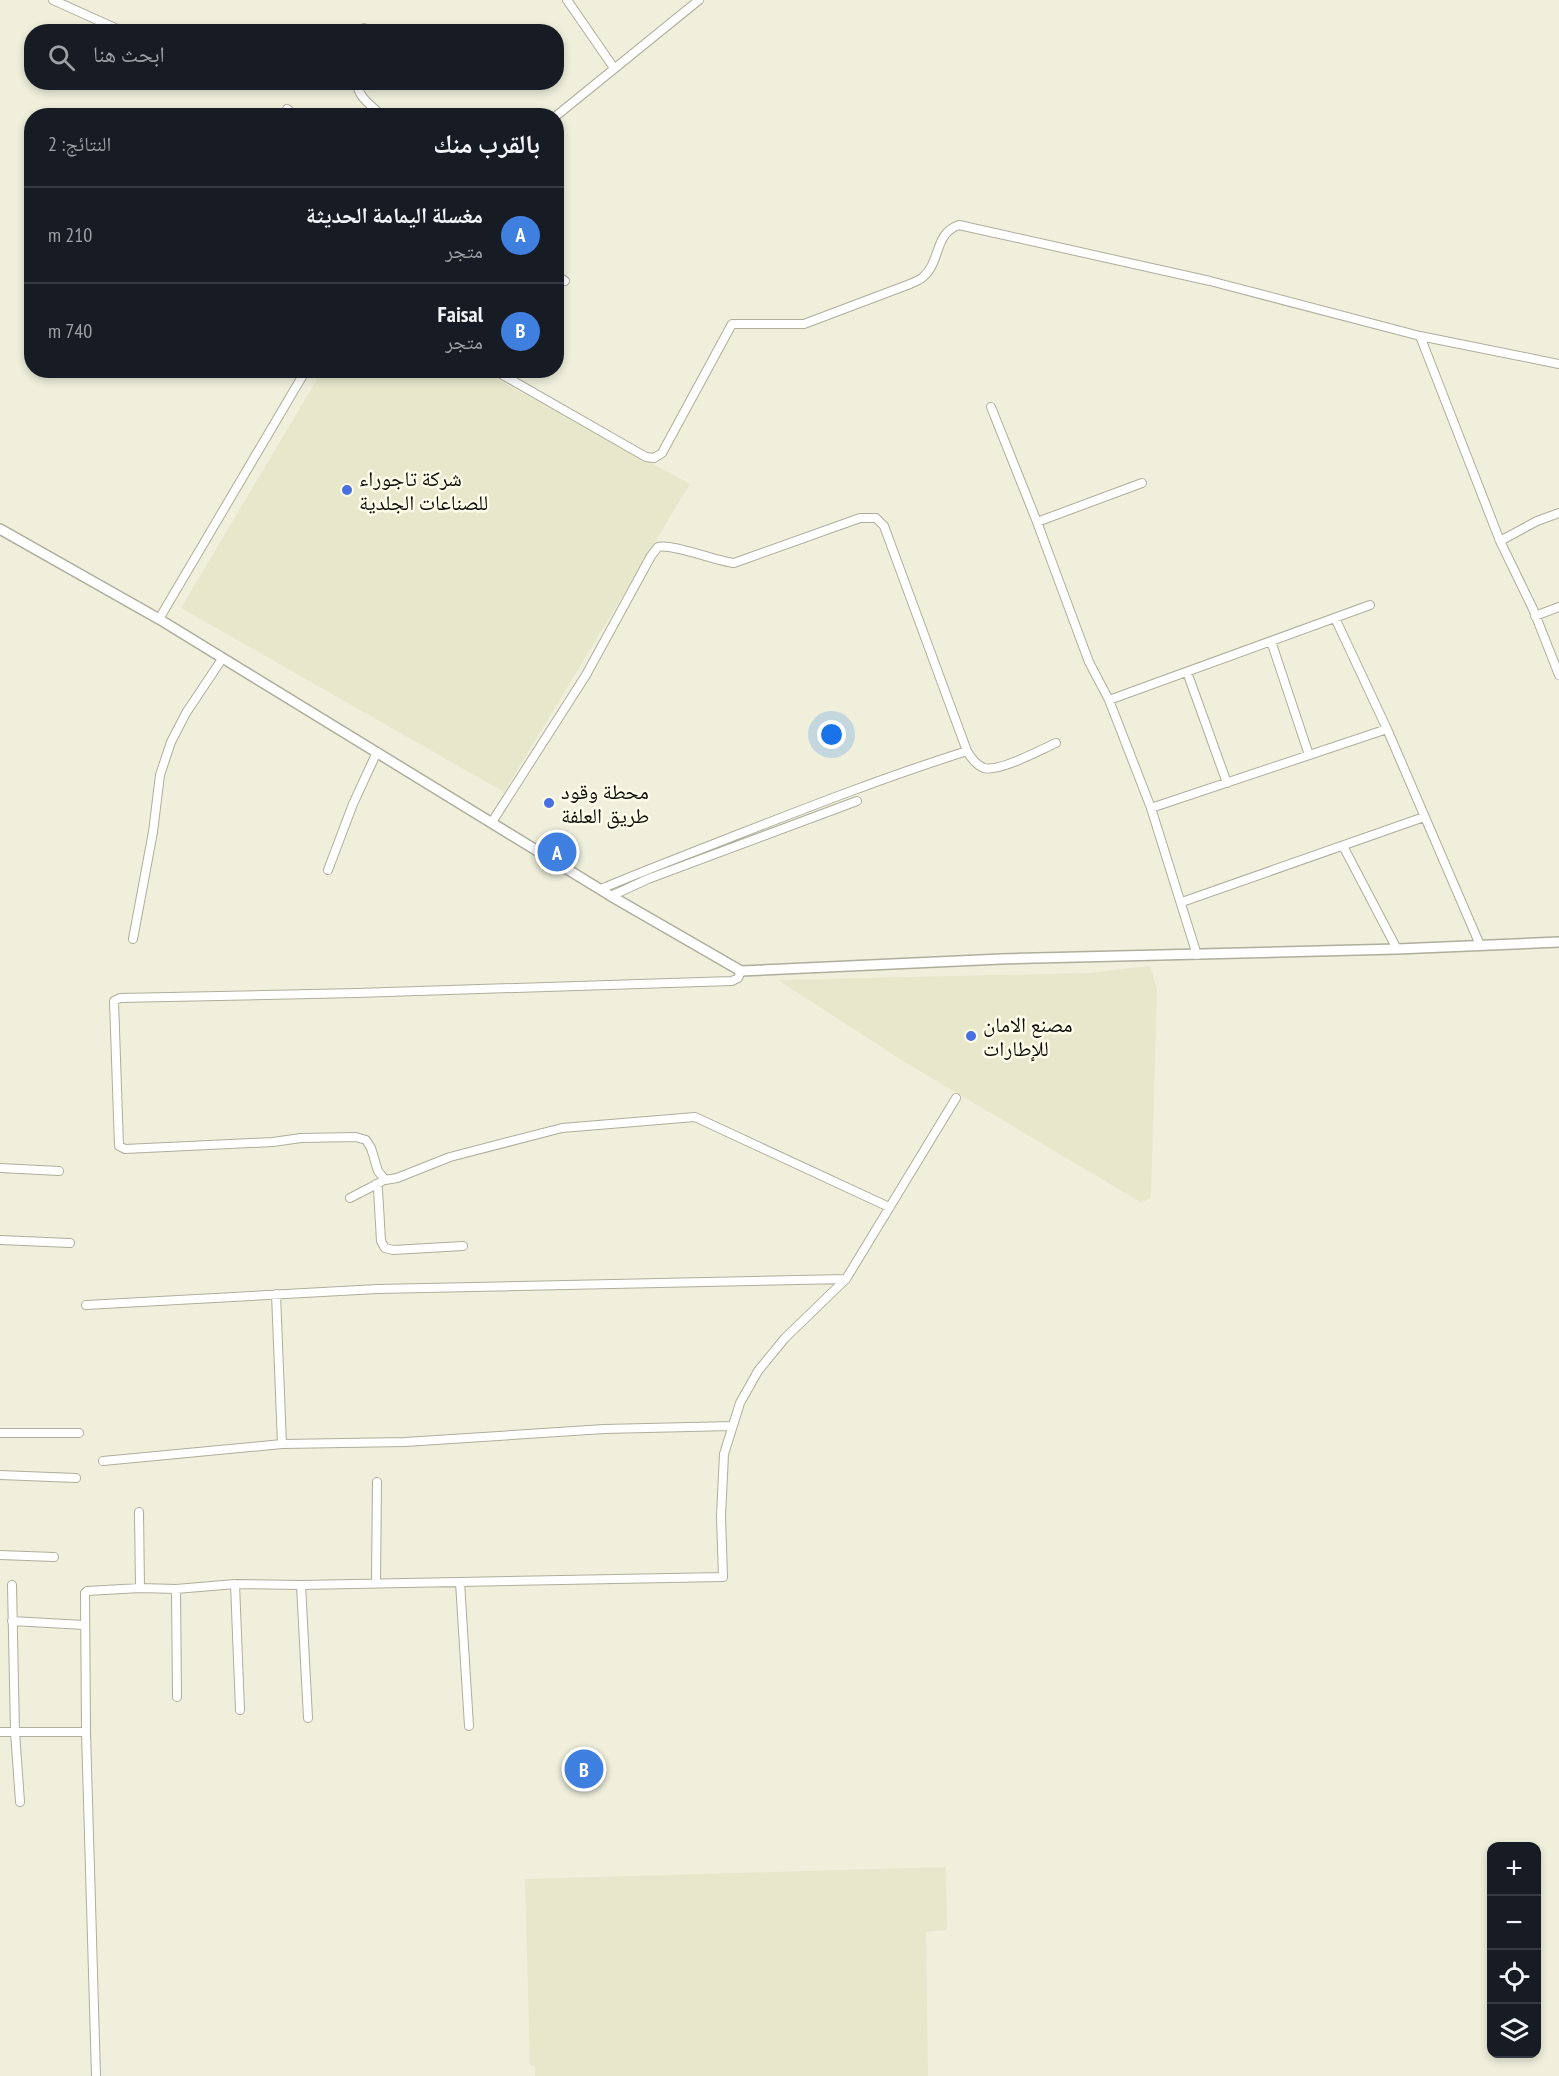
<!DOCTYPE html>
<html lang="ar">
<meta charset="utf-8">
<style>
body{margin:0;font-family:"PT Sans Narrow","Noto Naskh Arabic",sans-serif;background:#20242c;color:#f1f3f6;direction:rtl}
.controls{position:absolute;right:18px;bottom:18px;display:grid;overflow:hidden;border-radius:12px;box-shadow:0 3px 9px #0003}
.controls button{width:54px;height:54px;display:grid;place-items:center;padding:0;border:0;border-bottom:2px solid #363941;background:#171b24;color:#f1f3f6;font:30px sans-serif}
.you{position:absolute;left:832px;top:735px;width:21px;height:21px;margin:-15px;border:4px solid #fff;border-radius:50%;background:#1a73e8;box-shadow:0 0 0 9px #1a73e833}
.badge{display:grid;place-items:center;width:39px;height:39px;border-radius:50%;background:#0f766e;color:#fff;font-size:20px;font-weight:700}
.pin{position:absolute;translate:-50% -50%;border:3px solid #fff;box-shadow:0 2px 6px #0006}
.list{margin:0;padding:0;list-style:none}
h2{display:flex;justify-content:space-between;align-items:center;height:78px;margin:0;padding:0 24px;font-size:26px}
h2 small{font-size:20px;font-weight:400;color:#9ea1a6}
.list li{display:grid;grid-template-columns:39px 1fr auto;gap:18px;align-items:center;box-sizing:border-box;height:96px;padding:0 24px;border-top:2px solid #363941}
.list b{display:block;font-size:22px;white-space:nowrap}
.list p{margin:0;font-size:20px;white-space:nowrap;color:#9ea1a6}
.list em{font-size:20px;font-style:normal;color:#9ea1a6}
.icon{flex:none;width:33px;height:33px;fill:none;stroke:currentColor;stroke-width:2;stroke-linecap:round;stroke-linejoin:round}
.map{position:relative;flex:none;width:1559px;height:2076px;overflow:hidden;direction:ltr}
.search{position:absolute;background:#171b24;box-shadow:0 3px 9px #0003;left:24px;top:24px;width:540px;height:66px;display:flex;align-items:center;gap:15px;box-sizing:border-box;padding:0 21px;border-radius:24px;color:#9ea1a6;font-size:22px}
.panel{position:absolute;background:#171b24;box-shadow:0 3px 9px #0003;left:24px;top:108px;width:540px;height:270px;border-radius:24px;direction:rtl}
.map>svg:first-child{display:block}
</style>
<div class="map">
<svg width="1559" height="2076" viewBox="0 0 1559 2076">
<rect width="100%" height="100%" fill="#efefdc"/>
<path fill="#e7e7cc" d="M 322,371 L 482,371 L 690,484 L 504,792 L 181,608 Z
M 1150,966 L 1157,989 L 1151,1197 L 1142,1203 L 903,1061 L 778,980 L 1089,973 Z
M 946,1867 L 947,1930 L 926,1932 L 928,2076 L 535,2076 L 535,2066 L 530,2065 L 525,1879 Z"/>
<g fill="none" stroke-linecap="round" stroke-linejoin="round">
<g stroke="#aeae9c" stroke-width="10">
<path id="minor" d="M 53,0 L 124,32
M 567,0 L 614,68
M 363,32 L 364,28
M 358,82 C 356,97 373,106 382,116
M 287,109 L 296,116
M 556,116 L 699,0
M 556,275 L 565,281
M 1559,364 L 1420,336 L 1500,541 L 1533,609 L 1559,675
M 494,370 L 646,457 L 654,458 L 662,453 L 732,324 L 804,324 L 910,284 C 914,282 920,280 923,277 C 941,262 934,233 959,225 L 1210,281 L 1420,336
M 991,407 L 1037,522 L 1089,662 L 1109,700 L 1151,808 L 1197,955
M 1037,522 L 1142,483
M 1500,541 L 1537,521 L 1559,513
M 1535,616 L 1559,607
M 1335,618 L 1387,729 L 1480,945
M 159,619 L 306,370
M 1271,641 L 1309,755
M 1187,672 L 1227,783
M 1109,700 L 1370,605
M 1151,808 L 1387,729
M 492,822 L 586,675 L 651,556 L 658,547 C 671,543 716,561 734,563 L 860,518 L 876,518 L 884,526 L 967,751 C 971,758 976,765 984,768 C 1000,772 1040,750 1056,743
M 1343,846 L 1397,949
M 328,870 L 353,804 L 377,752
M 601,889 C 645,870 689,854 734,836 C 811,806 888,776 967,751
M 611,896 L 648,879 L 857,801
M 1182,902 L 1424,817
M 133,939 L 153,832 L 160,775 L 171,742 L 186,713 L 222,659
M 741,971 L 738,978 L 732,981 L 357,993 L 120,998 L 114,1001 L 119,1146 L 125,1149 L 273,1142 L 301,1138 L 356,1137 L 366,1140 L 371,1148 L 378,1171 L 385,1180 L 397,1178 L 450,1157 L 562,1128 L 695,1117 L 889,1207
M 0,1168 L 59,1171
M 376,1184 L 378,1189 L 381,1241 L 385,1248 L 393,1250 L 463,1246
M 350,1198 L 381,1182
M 0,1240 L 70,1243
M 276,1294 L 282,1444
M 86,1305 L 377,1289 L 846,1279
M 0,1433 L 79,1433
M 103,1461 L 282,1444 L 405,1442 L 604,1429 L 732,1426
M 0,1475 L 76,1478
M 139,1512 L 140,1588
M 0,1555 L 54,1557
M 460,1582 L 469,1726
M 376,1583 L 377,1482
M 235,1584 L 240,1710
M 12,1585 L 15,1732 L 20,1802
M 301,1585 L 308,1718
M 176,1589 L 177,1697
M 12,1621 L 84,1625
M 0,1732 L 86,1732
M 96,2076 L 86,1732 L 85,1593 L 87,1591 L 140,1588 L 176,1589 L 235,1584 L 301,1585 L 723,1577 L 721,1516 L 724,1454 L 740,1403 L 758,1371 L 785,1338 L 846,1279 L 956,1098"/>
</g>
<g stroke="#aeae9c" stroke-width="12">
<path id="tertiary" d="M 0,529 L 159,619 L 611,896 L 741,971 L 1001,959 L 1397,949 L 1559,942"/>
</g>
<use href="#minor" stroke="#fff" stroke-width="8"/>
<use href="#tertiary" stroke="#fff" stroke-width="9"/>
</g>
<g fill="#496fe2" stroke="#fdfce9" stroke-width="2">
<circle cx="347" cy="490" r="6"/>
<circle cx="549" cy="803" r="6"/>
<circle cx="971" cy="1036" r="6"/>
</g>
<g text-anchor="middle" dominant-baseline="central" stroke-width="5" stroke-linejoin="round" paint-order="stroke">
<g font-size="21" fill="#0c0c06" stroke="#fdfce9" text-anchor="start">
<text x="359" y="478">شركة تاجوراء<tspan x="359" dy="24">للصناعات الجلدية</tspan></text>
<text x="561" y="791">محطة وقود<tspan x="561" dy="24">طريق العلفة</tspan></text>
<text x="983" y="1024">مصنع الامان<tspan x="983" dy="24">للإطارات</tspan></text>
</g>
</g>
</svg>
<div class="controls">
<button>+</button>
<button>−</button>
<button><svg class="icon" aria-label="locate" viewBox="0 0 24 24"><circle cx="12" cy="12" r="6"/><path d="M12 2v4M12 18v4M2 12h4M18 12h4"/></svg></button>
<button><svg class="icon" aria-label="layers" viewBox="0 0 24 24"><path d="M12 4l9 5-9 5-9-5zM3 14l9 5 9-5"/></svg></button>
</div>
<div class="you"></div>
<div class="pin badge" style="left:557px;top:852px;background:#3f7fe0">A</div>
<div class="pin badge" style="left:584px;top:1769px;background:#3f7fe0">B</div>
<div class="search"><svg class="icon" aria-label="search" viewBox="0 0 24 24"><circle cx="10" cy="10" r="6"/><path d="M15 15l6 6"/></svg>ابحث هنا</div>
<section class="panel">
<h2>بالقرب منك<small>النتائج: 2</small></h2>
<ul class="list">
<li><span class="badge" style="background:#3f7fe0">A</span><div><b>مغسلة اليمامة الحديثة</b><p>متجر</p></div><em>210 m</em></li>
<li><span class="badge" style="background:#3f7fe0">B</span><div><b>Faisal</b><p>متجر</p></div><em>740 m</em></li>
</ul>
</section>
</div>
